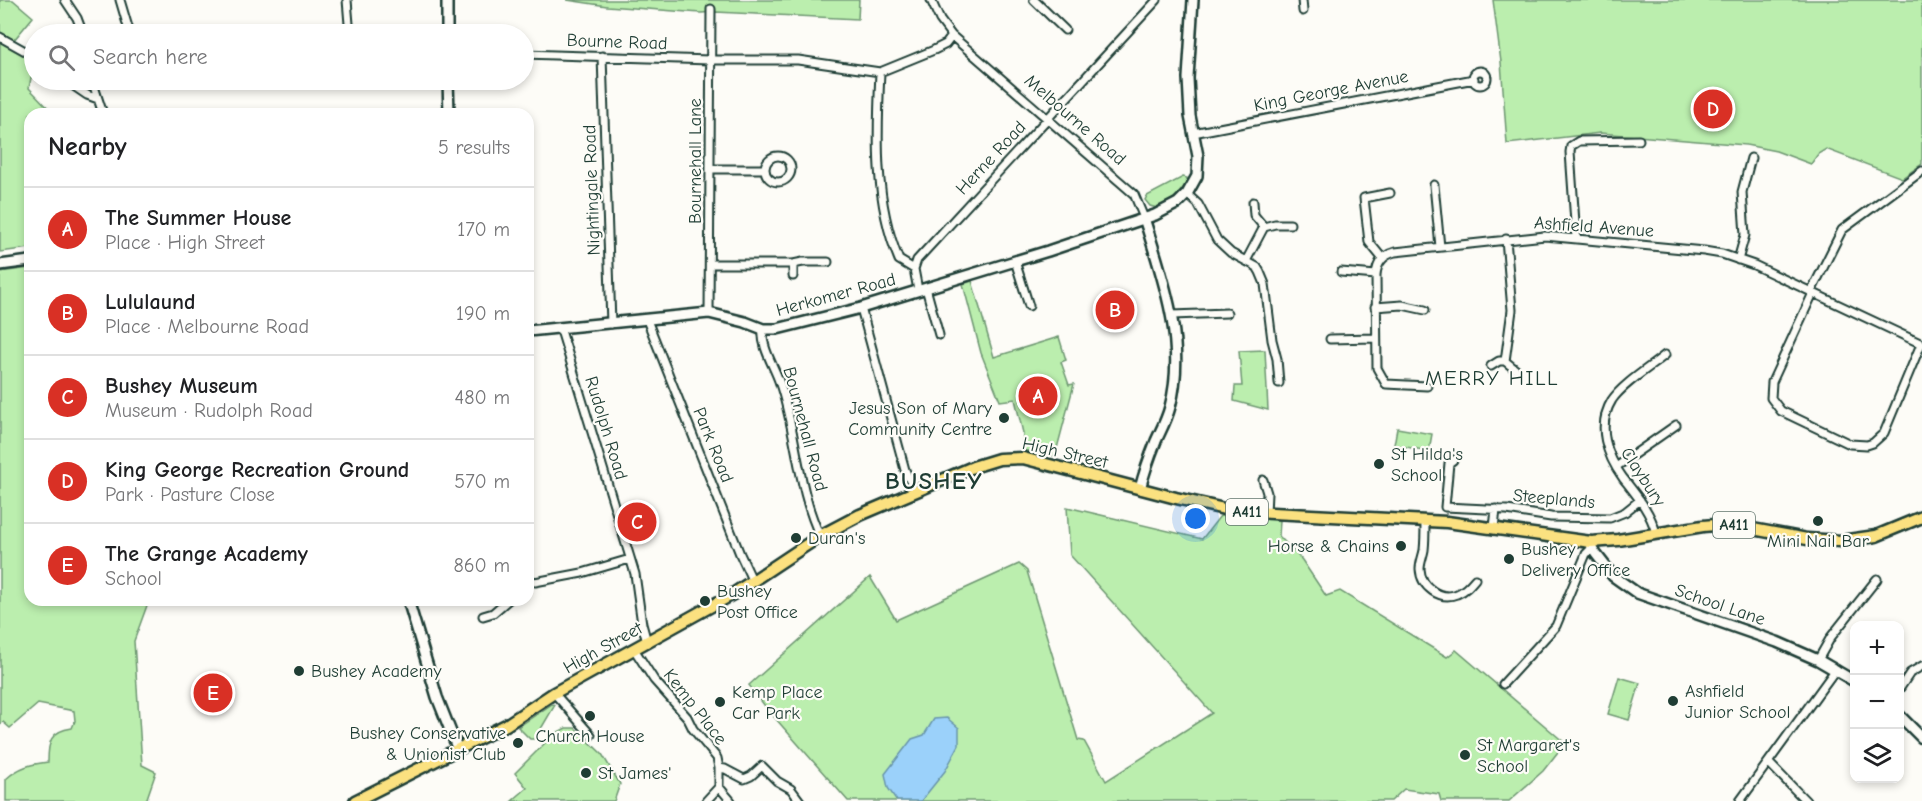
<!DOCTYPE html>
<meta charset="utf-8">
<style>
body{margin:0;font-family:"Comic Neue",sans-serif;background:#f2f2f2;color:#202124}
.controls{position:absolute;right:18px;bottom:18px;display:grid;overflow:hidden;border-radius:12px;box-shadow:0 3px 9px #0003}
.controls button{width:54px;height:54px;display:grid;place-items:center;padding:0;border:0;border-bottom:2px solid #e0e0e0;background:#fff;color:#202124;font:30px sans-serif}
.you{position:absolute;left:1196px;top:519px;width:21px;height:21px;margin:-15px;border:4px solid #fff;border-radius:50%;background:#1a73e8;box-shadow:0 0 0 9px #1a73e833}
.badge{display:grid;place-items:center;width:39px;height:39px;border-radius:50%;background:#d93025;color:#fff;font-size:20px;font-weight:700}
.pin{position:absolute;translate:-50% -50%;border:3px solid #fff;box-shadow:0 2px 6px #0006}
.list{margin:0;padding:0;list-style:none}
h2{display:flex;justify-content:space-between;align-items:center;height:78px;margin:0;padding:0 24px;font-size:26px}
h2 small{font-size:20px;font-weight:400;color:#757577}
.list li{display:grid;grid-template-columns:39px 1fr auto;gap:18px;align-items:center;box-sizing:border-box;height:84px;padding:0 24px;border-top:2px solid #e0e0e0}
.list b{display:block;font-size:22px;white-space:nowrap}
.list p{margin:0;font-size:20px;white-space:nowrap;color:#757577}
.list em{font-size:20px;font-style:normal;color:#757577}
.icon{flex:none;width:33px;height:33px;fill:none;stroke:currentColor;stroke-width:2;stroke-linecap:round;stroke-linejoin:round}
.map{position:relative;flex:none;width:1922px;height:801px;overflow:hidden}
.search{position:absolute;background:#fff;box-shadow:0 3px 9px #0003;left:24px;top:24px;width:510px;height:66px;display:flex;align-items:center;gap:15px;box-sizing:border-box;padding:0 21px;border-radius:33px;color:#757577;font-size:22px}
.panel{position:absolute;background:#fff;box-shadow:0 3px 9px #0003;left:24px;top:108px;width:510px;height:498px;border-radius:18px}
.map>svg:first-child{display:block}
</style>
<div class="map">
<svg width="1922" height="801" viewBox="0 0 1922 801">
<rect width="100%" height="100%" fill="#fdfcf7"/>
<filter id="ink" filterUnits="userSpaceOnUse"><feTurbulence type="fractalNoise" baseFrequency=".0167" numOctaves="2"/><feDisplacementMap in="SourceGraphic" scale="12" xChannelSelector="R" yChannelSelector="G"/><feConvolveMatrix kernelMatrix="1 2 1 2 8 2 1 2 1" color-interpolation-filters="sRGB"/></filter>
<g filter="url(#ink)">
<path fill="#bbeeae" stroke="#6d9671" stroke-width="1.5" d="M 0,0 L 13,0 L 33,17 L 14,40 L 0,33 Z
M 567,0 L 859,0 L 858,19 L 716,12 L 701,13 L 607,6 Z
M 1493,0 L 1922,0 L 1922,164 L 1902,178 L 1826,149 L 1818,154 L 1811,164 L 1776,151 L 1746,145 L 1600,133 L 1507,144 L 1501,62 Z
M 0,41 L 19,51 L 34,63 L 29,88 L 54,114 L 30,114 L 30,248 L 0,252 Z
M 1183,177 L 1187,178 L 1187,182 C 1180,193 1170,205 1157,208 L 1150,206 L 1145,200 L 1147,196 Z
M 30,268 L 30,600 L 149,600 L 134,641 L 142,765 L 156,772 L 146,801 L 6,801 L 6,779 C 19,767 31,764 48,762 C 48,742 50,731 72,728 L 75,721 L 74,711 L 38,704 L 10,728 L 3,722 L 0,724 L 0,272 Z
M 972,281 L 994,357 L 1059,337 L 1066,360 L 1061,362 L 1069,385 L 1074,384 L 1055,456 L 1022,450 L 1023,433 L 1015,399 L 1000,401 L 981,353 L 963,284 Z
M 1265,350 L 1268,410 L 1234,401 L 1235,386 L 1242,386 L 1239,351 Z
M 1397,428 L 1432,434 L 1429,451 L 1394,445 Z
M 1067,507 L 1202,539 L 1220,516 L 1280,520 L 1279,536 L 1302,560 L 1326,596 L 1340,591 L 1447,657 L 1456,650 L 1565,743 L 1543,771 L 1509,801 L 1441,801 L 1439,794 L 1404,789 L 1391,801 L 848,801 L 768,710 L 749,685 L 870,577 L 896,620 L 1019,564 L 1027,571 L 1078,740 L 1084,741 L 1106,781 L 1212,713 L 1070,555 Z
M 1619,677 L 1640,683 L 1629,720 L 1608,714 Z
M 552,704 L 555,705 L 535,739 L 530,739 L 518,727 Z
M 566,728 L 575,728 L 602,754 L 620,784 L 614,801 L 512,801 L 527,788 L 515,773 L 554,734 Z"/>
<path fill="#9bd1fa" stroke="#6996ab" stroke-width="1.5" d="M 947,718 L 959,728 L 959,745 L 945,771 L 921,801 L 897,801 L 888,788 L 885,774 L 912,739 L 924,735 L 934,719 Z"/>
<g fill="none" stroke-linecap="round" stroke-linejoin="round">
<g stroke="#1f3d34" stroke-width="11">
<path id="minor" d="M 65,0 L 77,18 L 83,34
M 120,0 L 130,34
M 931,0 L 940,20 L 952,36
M 1034,0 L 1065,30
M 1302,0 L 1303,11
M 347,34 L 349,24 L 347,0
M 0,37 L 34,56
M 524,54 L 710,60 L 798,60 L 880,72 L 934,50 L 946,44 L 952,36 L 1134,194 L 1144,218
M 602,56 L 611,324
M1473 78a7 7 0 1 1 14 0a7 7 0 1 1-14 0Z
M 880,72 C 877,135 874,201 899,260 L 914,269
M 65,80 L 87,95 L 98,99
M 92,80 L 103,114
M 1193,133 L 1474,79
M765 169a13 13 0 1 1 26 0a13 13 0 1 1-26 0Z
M 711,169 L 765,169
M 1434,185 L 1440,247
M 1187,194 L 1198,204 L 1217,240 L 1231,253 L 1257,267 L 1260,272 L 1265,284 L 1272,340 L 1277,359 L 1279,383
M 1253,202 L 1254,215 L 1264,227
M 1576,237 L 1570,152 L 1571,146 L 1579,141 L 1639,140
M 1382,258 L 1369,242 L 1364,198 L 1390,193
M 1738,260 L 1745,235 L 1742,192 L 1751,158
M 1015,261 L 1029,306
M 1246,261 L 1264,227 L 1275,224 L 1290,224
M 710,264 L 793,264 L 803,262 L 828,262
M 793,264 L 793,276
M 1341,272 L 1376,275
M 926,288 L 939,335
M 918,290 L 914,269 L 917,260 L 1157,0
M 1811,292 L 1842,230 L 1922,171
M 1813,293 L 1772,382 L 1771,398 L 1781,411 L 1850,444 L 1867,445 L 1873,443 L 1884,433 L 1921,344
M 1375,307 L 1402,305 L 1425,310
M 861,308 L 905,470 L 915,492
M 709,313 L 711,9
M 1172,315 L 1227,313
M 647,320 L 740,554 L 753,582
M 560,327 L 635,574 L 642,624 L 647,642
M 763,329 C 761,347 773,364 779,381 C 797,431 797,488 820,536
M 1330,339 L 1375,338
M 1505,361 L 1512,310 L 1506,239
M 1491,366 L 1499,361 L 1505,361 L 1516,370
M 1427,386 L 1386,384 L 1377,368 L 1376,275 C 1377,263 1383,255 1395,252 L 1545,236 L 1704,251 L 1722,254 L 1754,265 L 1922,344
M 1453,460 L 1449,463 L 1445,507 L 1507,510 L 1551,517 L 1610,518 L 1625,512 L 1640,500
M 1616,467 L 1676,425
M 1263,480 L 1267,493 L 1266,513
M 1425,521 C 1425,531 1425,541 1424,550 C 1423,556 1420,563 1420,569 C 1421,587 1440,601 1457,594 C 1465,591 1470,585 1475,579
M 1494,528 L 1496,509
M 1656,533 C 1650,511 1637,496 1623,478 C 1607,456 1596,426 1612,400 C 1623,384 1649,368 1665,355
M 528,579 L 535,582 L 582,573 L 630,559
M 483,616 L 493,613 L 508,600
M 634,649 L 654,680 L 687,717 L 693,729 L 717,758 L 719,768 L 719,787 L 731,801
M 1818,660 L 1831,637 L 1877,579
M 1503,684 L 1556,626 L 1586,554 L 1592,548
M 1900,688 L 1910,673 L 1922,666
M 554,693 L 591,735
M 1769,763 L 1806,801
M 719,768 L 725,769 L 744,779 L 751,776 L 762,766 L 777,781 L 791,789 L 800,801
M 706,801 L 719,787
M 1740,801 L 1836,669"/>
</g>
<g stroke="#1f3d34" stroke-width="14">
<path id="tertiary" d="M 447,0 L 447,34
M 448,80 L 449,114
M 0,265 L 30,261
M 528,331 L 709,313 L 745,322 L 763,329 L 777,329 L 861,308 L 1048,251 L 1155,215 L 1178,203 L 1187,194 L 1197,176 L 1198,156 L 1190,116 L 1188,78 L 1193,0
M 1140,489 C 1144,473 1150,456 1156,441 C 1161,430 1167,419 1170,407 C 1187,343 1163,279 1144,218
M 1591,542 L 1592,548 L 1596,554 L 1613,576 L 1637,593 L 1777,642 L 1818,660 L 1854,681
M 408,600 L 437,697 L 458,750
M 1900,716 L 1922,738"/>
</g>
<g stroke="#1f3d34" stroke-width="15">
<path id="primary" d="M 355,801 L 506,725 L 554,693 L 733,594 L 820,536 L 860,515 L 973,467 L 999,459 L 1023,458 L 1176,498 L 1233,511 L 1447,522 L 1591,542 L 1618,540 L 1703,526 L 1726,524 L 1807,539 L 1841,541 L 1876,536 L 1922,517"/>
</g>
<use href="#minor" stroke="#fdfcf7" stroke-width="7"/>
<use href="#tertiary" stroke="#fdfcf7" stroke-width="9"/>
<use href="#primary" stroke="#fbe180" stroke-width="10"/>
</g>
</g>
<g fill="#1f3d34" stroke="#fdfcf7" stroke-width="2">
<circle cx="1004" cy="418" r="6"/>
<circle cx="1379" cy="464" r="6"/>
<circle cx="1818" cy="521" r="6"/>
<circle cx="796" cy="538" r="6"/>
<circle cx="1401" cy="546" r="6"/>
<circle cx="1509" cy="559" r="6"/>
<circle cx="705" cy="601" r="6"/>
<circle cx="299" cy="671" r="6"/>
<circle cx="1673" cy="701" r="6"/>
<circle cx="720" cy="702" r="6"/>
<circle cx="590" cy="716" r="6"/>
<circle cx="518" cy="743" r="6"/>
<circle cx="1465" cy="755" r="6"/>
<circle cx="586" cy="773" r="6"/>
</g>
<g text-anchor="middle" dominant-baseline="central" stroke-width="4.5" stroke-linejoin="round" paint-order="stroke">
<g fill="#fdfcf7" stroke="#62766e" stroke-width="1.5">
<rect x="1226" y="499" width="42" height="26" rx="4.5"/>
<rect x="1713" y="512" width="42" height="26" rx="4.5"/>
</g>
<g font-size="16" font-weight="bold" fill="#1f3d34">
<text x="1247" y="512">A411</text>
<text x="1734" y="525">A411</text>
</g>
<g font-size="18" fill="#1f3d34" stroke="#fdfcf7">
<text transform="translate(617 42) rotate(2)">Bourne Road</text>
<text transform="translate(1331 91) rotate(-11)">King George Avenue</text>
<text transform="translate(1075 120) rotate(41)">Melbourne Road</text>
<text transform="translate(991 158) rotate(-47)">Herne Road</text>
<text transform="translate(695 161) rotate(-90)">Bournehall Lane</text>
<text transform="translate(592 190) rotate(-92)">Nightingale Road</text>
<text transform="translate(1594 227) rotate(4)">Ashfield Avenue</text>
<text transform="translate(836 295) rotate(-15)">Herkomer Road</text>
<text transform="translate(606 428) rotate(73)">Rudolph Road</text>
<text transform="translate(805 429) rotate(75)">Bournehall Road</text>
<text transform="translate(713 445) rotate(68)">Park Road</text>
<text transform="translate(1065 453) rotate(13)">High Street</text>
<text transform="translate(1643 477) rotate(57)">Claybury</text>
<text transform="translate(1554 499) rotate(5)">Steeplands</text>
<text transform="translate(1720 605) rotate(19)">School Lane</text>
<text transform="translate(603 648) rotate(-29)">High Street</text>
<text transform="translate(695 707) rotate(52)">Kemp Place</text>
</g>
<g font-size="18" fill="#1f3d34" stroke="#fdfcf7" text-anchor="start">
<text x="992" y="408" text-anchor="end">Jesus Son of Mary<tspan x="992" dy="21">Community Centre</tspan></text>
<text x="1391" y="454">St Hilda's<tspan x="1391" dy="21">School</tspan></text>
<text x="808" y="538">Duran's</text>
<text x="1818" y="541" text-anchor="middle">Mini Nail Bar</text>
<text x="1389" y="546" text-anchor="end">Horse &amp; Chains</text>
<text x="1521" y="549">Bushey<tspan x="1521" dy="21">Delivery Office</tspan></text>
<text x="717" y="591">Bushey<tspan x="717" dy="21">Post Office</tspan></text>
<text x="311" y="671">Bushey Academy</text>
<text x="1685" y="691">Ashfield<tspan x="1685" dy="21">Junior School</tspan></text>
<text x="732" y="692">Kemp Place<tspan x="732" dy="21">Car Park</tspan></text>
<text x="506" y="733" text-anchor="end">Bushey Conservative<tspan x="506" dy="21">&amp; Unionist Club</tspan></text>
<text x="590" y="736" text-anchor="middle">Church House</text>
<text x="1477" y="745">St Margaret's<tspan x="1477" dy="21">School</tspan></text>
<text x="598" y="773">St James'</text>
</g>
<g font-size="21" letter-spacing="1.5" fill="#1f3d34" stroke="#fdfcf7">
<text x="1492" y="378">MERRY HILL</text>
</g>
<g font-size="24" font-weight="bold" letter-spacing="1.5" fill="#1f3d34" stroke="#fdfcf7">
<text x="934" y="481">BUSHEY</text>
</g>
</g>
</svg>
<div class="controls">
<button>+</button>
<button>−</button>
<button><svg class="icon" aria-label="layers" viewBox="0 0 24 24"><path d="M12 4l9 5-9 5-9-5zM3 14l9 5 9-5"/></svg></button>
</div>
<div class="you"></div>
<div class="pin badge" style="left:1038px;top:396px">A</div>
<div class="pin badge" style="left:1115px;top:310px">B</div>
<div class="pin badge" style="left:637px;top:522px">C</div>
<div class="pin badge" style="left:1713px;top:109px">D</div>
<div class="pin badge" style="left:213px;top:693px">E</div>
<div class="search"><svg class="icon" aria-label="search" viewBox="0 0 24 24"><circle cx="10" cy="10" r="6"/><path d="M15 15l6 6"/></svg>Search here</div>
<section class="panel">
<h2>Nearby<small>5 results</small></h2>
<ul class="list">
<li><span class="badge">A</span><div><b>The Summer House</b><p>Place · High Street</p></div><em>170 m</em></li>
<li><span class="badge">B</span><div><b>Lululaund</b><p>Place · Melbourne Road</p></div><em>190 m</em></li>
<li><span class="badge">C</span><div><b>Bushey Museum</b><p>Museum · Rudolph Road</p></div><em>480 m</em></li>
<li><span class="badge">D</span><div><b>King George Recreation Ground</b><p>Park · Pasture Close</p></div><em>570 m</em></li>
<li><span class="badge">E</span><div><b>The Grange Academy</b><p>School</p></div><em>860 m</em></li>
</ul>
</section>
</div>
